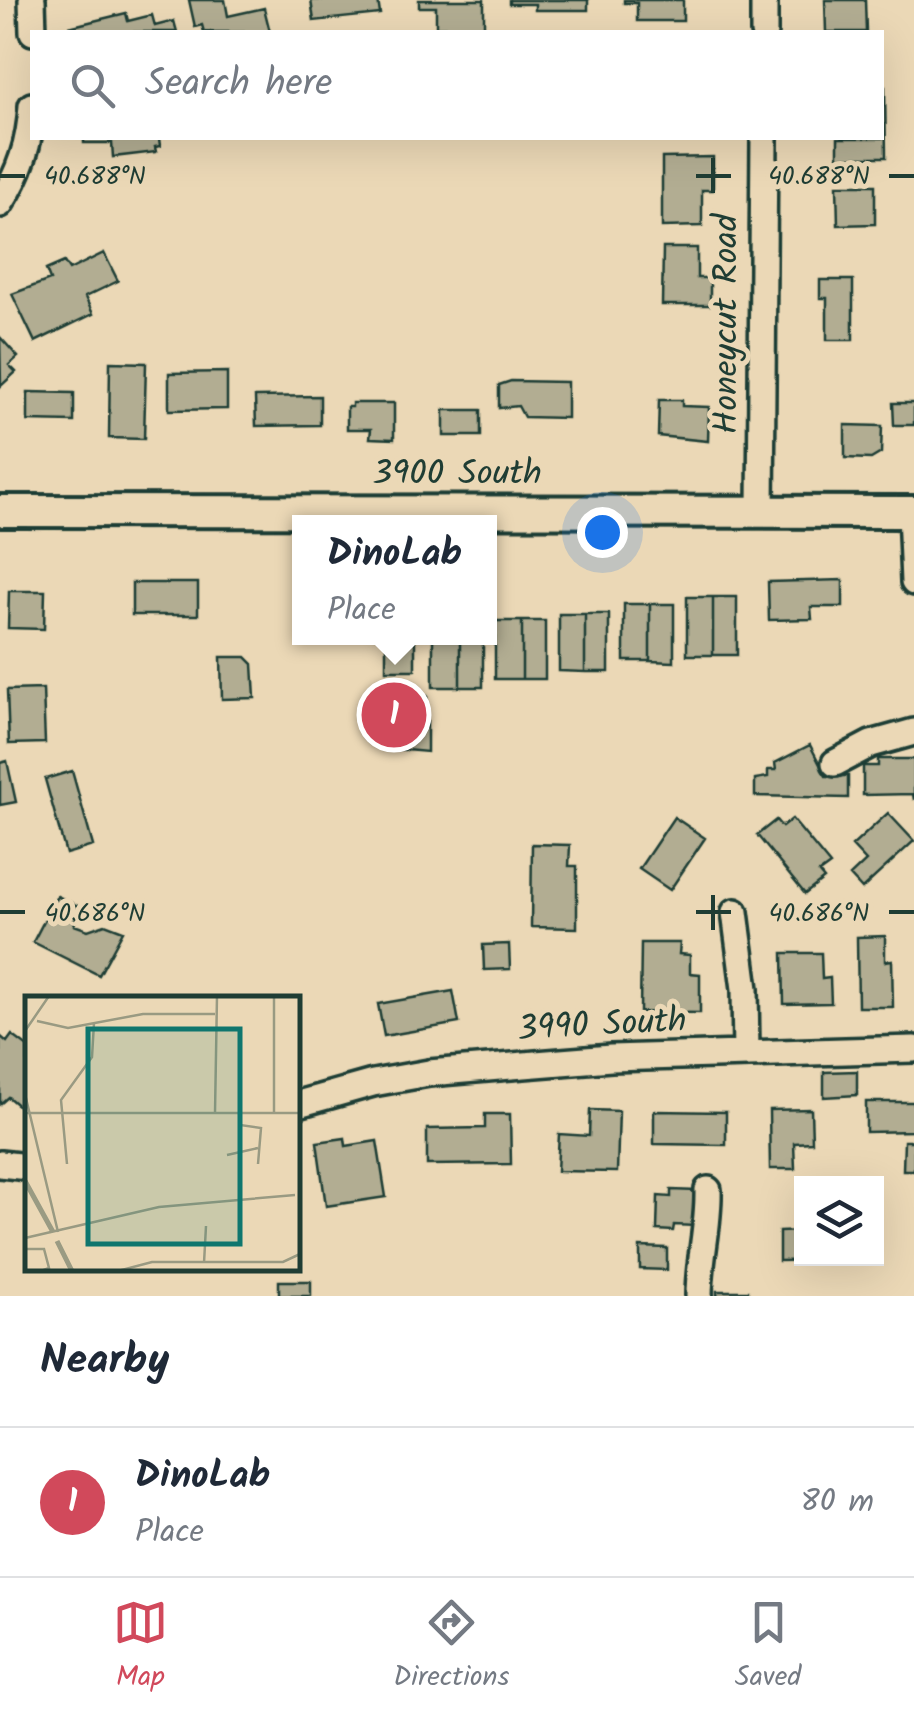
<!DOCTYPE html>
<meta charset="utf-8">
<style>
body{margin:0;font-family:Kalam,sans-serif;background:#f2f2f3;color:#1f2937}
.controls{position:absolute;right:30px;bottom:30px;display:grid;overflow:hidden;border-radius:0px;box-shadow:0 10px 40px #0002}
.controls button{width:90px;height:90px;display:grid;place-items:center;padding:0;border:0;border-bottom:2px solid #e0e1e3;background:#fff;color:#1f2937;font:50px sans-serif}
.you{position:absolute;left:602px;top:532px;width:35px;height:35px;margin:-25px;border:8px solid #fff;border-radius:50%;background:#1a73e8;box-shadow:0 0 0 15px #1a73e833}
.badge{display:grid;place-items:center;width:65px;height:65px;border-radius:50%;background:#d1495b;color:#fff;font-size:32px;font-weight:700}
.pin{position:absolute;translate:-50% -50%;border:5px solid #fff;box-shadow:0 2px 10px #0006}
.popup{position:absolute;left:292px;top:515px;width:205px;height:130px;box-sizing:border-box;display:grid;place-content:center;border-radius:0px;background:#fff;filter:drop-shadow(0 2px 8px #0005);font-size:32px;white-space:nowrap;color:#747a83}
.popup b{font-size:38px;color:#1f2937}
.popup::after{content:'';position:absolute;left:50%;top:100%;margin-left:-20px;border:20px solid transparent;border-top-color:#fff}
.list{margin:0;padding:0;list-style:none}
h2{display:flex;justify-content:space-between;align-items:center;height:130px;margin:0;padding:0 40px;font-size:42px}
h2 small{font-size:32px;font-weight:400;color:#747a83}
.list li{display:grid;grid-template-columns:65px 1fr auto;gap:30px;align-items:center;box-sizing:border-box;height:150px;padding:0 40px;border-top:2px solid #e0e1e3}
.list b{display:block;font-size:38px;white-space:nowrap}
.list p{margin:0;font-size:32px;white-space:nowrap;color:#747a83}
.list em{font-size:32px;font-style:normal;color:#747a83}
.icon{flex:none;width:55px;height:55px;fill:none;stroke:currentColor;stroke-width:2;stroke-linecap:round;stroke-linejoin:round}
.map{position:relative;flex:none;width:914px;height:1296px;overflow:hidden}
.search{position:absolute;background:#fff;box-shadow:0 10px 40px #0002;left:30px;right:30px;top:30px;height:110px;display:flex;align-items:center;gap:25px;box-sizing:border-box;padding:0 35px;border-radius:0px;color:#747a83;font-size:38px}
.sheet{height:280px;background:#fff}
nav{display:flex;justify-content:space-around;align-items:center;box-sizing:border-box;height:140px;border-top:2px solid #e0e1e3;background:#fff;font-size:28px;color:#747a83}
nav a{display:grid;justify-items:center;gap:5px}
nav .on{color:#d1495b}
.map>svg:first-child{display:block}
</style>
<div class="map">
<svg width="914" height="1296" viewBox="0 0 914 1296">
<rect width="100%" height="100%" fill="#ebd8b6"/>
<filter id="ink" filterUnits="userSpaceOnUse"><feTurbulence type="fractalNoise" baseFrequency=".01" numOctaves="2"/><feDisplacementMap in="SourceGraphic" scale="20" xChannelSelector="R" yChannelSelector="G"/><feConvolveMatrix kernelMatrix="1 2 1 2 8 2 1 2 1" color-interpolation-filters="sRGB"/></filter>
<g filter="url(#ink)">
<path fill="#b2ad92" stroke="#1f3d34" stroke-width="2.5" d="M 189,0 L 225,0 L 228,16 L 264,8 L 270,32 L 204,32 L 202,25 L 195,27 Z
M 311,0 L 378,0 L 380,14 L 314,21 Z
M 419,0 L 484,0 L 484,27 L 436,27 L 436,7 L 419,7 Z
M 509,0 L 588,0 L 588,10 L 535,10 L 535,4 L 509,4 Z
M 624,0 L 683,0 L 683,21 L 637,21 L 637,3 L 624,3 Z
M 825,0 L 865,0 L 866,32 L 826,32 Z
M 126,13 L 128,21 L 152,15 L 155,26 L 174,21 L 177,32 L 66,32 L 65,28 Z
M 882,87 L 885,87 L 886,157 L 838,157 L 838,138 L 882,138 Z
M 84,138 L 159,138 L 160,146 L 155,147 L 156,152 L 113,157 L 112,143 L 84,143 Z
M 713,157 L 713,190 L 702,190 L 702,226 L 662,227 L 662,158 Z
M 837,185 L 875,185 L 875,224 L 838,225 Z
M 663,248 L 697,248 L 697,278 L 710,278 L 710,305 L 662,305 Z
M 104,253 L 118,281 L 85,297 L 93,314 L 35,342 L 12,294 L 50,280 L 46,270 L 64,262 L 69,270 Z
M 820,280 L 853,280 L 853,340 L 827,340 L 827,298 L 820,298 Z
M 0,337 L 18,357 L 9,365 L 16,372 L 1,386 Z
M 110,362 L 146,363 L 144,439 L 109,438 Z
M 227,372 L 227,409 L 169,410 L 169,373 Z
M 511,381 L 567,382 L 567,418 L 524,417 L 518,406 L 499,408 L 499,385 Z
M 28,392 L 74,393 L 74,422 L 28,421 Z
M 320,396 L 320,425 L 256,426 L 255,397 Z
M 659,400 L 682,400 L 682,406 L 709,407 L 708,441 L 658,436 Z
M 352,403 L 394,403 L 394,439 L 370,438 L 371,429 L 347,429 L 347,407 L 352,407 Z
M 893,403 L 914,403 L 914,425 L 894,425 Z
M 444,410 L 481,410 L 481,436 L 444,436 Z
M 845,425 L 882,426 L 881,453 L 871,459 L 845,458 Z
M 843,580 L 843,607 L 811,607 L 812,619 L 769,620 L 768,582 Z
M 132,583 L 198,583 L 198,615 L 132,615 Z
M 9,591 L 45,591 L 44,629 L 8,628 Z
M 687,597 L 713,597 L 713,655 L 687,655 Z
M 713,597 L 737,597 L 737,655 L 713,655 Z
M 624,604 L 650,604 L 650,661 L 624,661 Z
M 650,604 L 674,604 L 674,662 L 650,661 Z
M 559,614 L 585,614 L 585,672 L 559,671 Z
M 585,614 L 609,614 L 609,672 L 585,672 Z
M 495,621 L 522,621 L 522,679 L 495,679 Z
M 522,621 L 545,621 L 545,679 L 522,679 Z
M 386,638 L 415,638 L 415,670 L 386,670 Z
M 433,638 L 460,638 L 460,687 L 433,687 Z
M 460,638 L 483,638 L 483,687 L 460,687 Z
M 221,657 L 246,657 L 253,664 L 255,698 L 222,699 Z
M 43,689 L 45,743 L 9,744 L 7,690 Z
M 383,696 L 427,696 L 427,752 L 384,748 L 384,728 L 361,728 L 361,701 L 383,701 Z
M 810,745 L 826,776 L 848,776 L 848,798 L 755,796 L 755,779 L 768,777 L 768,770 L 776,770 L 775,763 Z
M 878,759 L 914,759 L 914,800 L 913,794 L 863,795 L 863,766 L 878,766 Z
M 7,761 L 16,802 L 0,805 L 0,763 Z
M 72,771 L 93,846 L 66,854 L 45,779 Z
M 888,813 L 914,841 L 862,889 L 850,876 L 866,861 L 852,846 Z
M 674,817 L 705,838 L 670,890 L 639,869 Z
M 792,819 L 830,865 L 819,873 L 824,879 L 805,894 L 757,835 L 776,820 L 782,827 Z
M 532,844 L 570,845 L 569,866 L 577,866 L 577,928 L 531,927 Z
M 57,896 L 80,907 L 74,925 L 88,930 L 105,924 L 123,931 L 99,975 L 33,942 Z
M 885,936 L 885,961 L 892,960 L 893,1007 L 858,1007 L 857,937 Z
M 641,943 L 680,943 L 679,954 L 690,955 L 690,973 L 700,974 L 700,1013 L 640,1012 Z
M 509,944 L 510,969 L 484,970 L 483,945 Z
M 783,953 L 821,953 L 822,979 L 830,978 L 831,1003 L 784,1004 Z
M 453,991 L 459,1023 L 384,1036 L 378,1004 Z
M 12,1035 L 28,1047 L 28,1101 L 21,1108 L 8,1097 L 0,1104 L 0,1036 L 7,1042 Z
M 857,1071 L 857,1095 L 824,1097 L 824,1072 Z
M 866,1102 L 914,1102 L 914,1131 L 866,1132 Z
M 811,1109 L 812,1142 L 794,1143 L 795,1169 L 770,1169 L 769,1110 Z
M 590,1110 L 619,1111 L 617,1172 L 557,1171 L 559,1134 L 589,1136 Z
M 654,1111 L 726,1112 L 726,1145 L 654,1144 Z
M 485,1114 L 510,1114 L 511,1164 L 427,1165 L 427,1129 L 485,1128 Z
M 345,1138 L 346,1146 L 377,1141 L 386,1197 L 326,1206 L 317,1142 Z
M 904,1141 L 914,1141 L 914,1170 L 903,1170 Z
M 671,1190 L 697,1191 L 696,1226 L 674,1225 L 673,1231 L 657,1230 L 658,1196 L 671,1197 Z
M 802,1231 L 802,1258 L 833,1260 L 779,1261 L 779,1232 Z
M 640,1247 L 667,1248 L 667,1270 L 640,1269 Z
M 279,1281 L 311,1281 L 311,1296 L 279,1296 Z
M 717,1291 L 748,1291 L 748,1296 L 717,1296 Z"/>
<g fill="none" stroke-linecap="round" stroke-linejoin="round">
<g stroke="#1f3d34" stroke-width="32">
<path id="minor" d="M 32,0 L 33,32
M 764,0 L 764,32
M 0,204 C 20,173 30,143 32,106
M 761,510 L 764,138
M 911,512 L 914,582
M 835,763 L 871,744 L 914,732
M 735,912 L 745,989 L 746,1053
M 298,1104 L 373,1083 L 429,1073 L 536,1064 L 611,1058 L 914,1049
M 0,1164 L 28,1167
M 699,1296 C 699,1260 709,1226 708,1190"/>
</g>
<g stroke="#1f3d34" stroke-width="38">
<path id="major" d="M 0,511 L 914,512"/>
</g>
<use href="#minor" stroke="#ebd8b6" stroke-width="25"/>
<use href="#major" stroke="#ebd8b6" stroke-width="30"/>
</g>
</g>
<path fill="none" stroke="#1f3d34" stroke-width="4" d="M 713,158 L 713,193M 0,176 L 25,176M 696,176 L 731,176M 889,176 L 914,176M 713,895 L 713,930M 0,912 L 25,912M 696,912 L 731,912M 889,912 L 914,912"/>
<g text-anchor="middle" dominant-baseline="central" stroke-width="10" stroke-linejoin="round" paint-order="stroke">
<g font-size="35" fill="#1f3d34" stroke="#ebd8b6">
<text transform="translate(728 324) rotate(-90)">Honeycut Road</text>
<text x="457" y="475">3900 South</text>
<text transform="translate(602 1026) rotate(-3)">3990 South</text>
</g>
</g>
<g transform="translate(25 996)">
<rect width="275" height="275" fill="#ebd8b6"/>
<path fill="none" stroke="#9a9b83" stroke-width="5" d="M 0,185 L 28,236M 32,245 L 47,275"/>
<path fill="none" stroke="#999a82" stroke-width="2.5" d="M 12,25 L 43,32 L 118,18 L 190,18M 0,35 L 24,0M 0,98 L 33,236M 0,117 L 275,117M 190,117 L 192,0M 214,117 L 215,129 L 236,132 L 233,168M 249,118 L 249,0 L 261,0M 202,159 L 233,152M 42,168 L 36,104 L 67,61 L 69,27M 0,242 L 134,211 L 270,199M 0,253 L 19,253 L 24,272 L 16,275M 179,267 L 181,230M 93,275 L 127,266 L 258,266 L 275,258"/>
<path fill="#0f766e" fill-opacity="0.15" stroke="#0f766e" stroke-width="5" d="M 63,33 L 215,33 L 215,248 L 63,248 Z"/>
<rect width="275" height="275" fill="none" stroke="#1f3d34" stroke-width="5"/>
</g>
<g font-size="25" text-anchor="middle" fill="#1f3d34" stroke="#ebd8b6" stroke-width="10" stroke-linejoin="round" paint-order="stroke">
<text x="95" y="184">40.688°N</text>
<text x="819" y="184">40.688°N</text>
<text x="95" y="921">40.686°N</text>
<text x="819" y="921">40.686°N</text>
</g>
</svg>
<div class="controls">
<button><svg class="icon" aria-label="layers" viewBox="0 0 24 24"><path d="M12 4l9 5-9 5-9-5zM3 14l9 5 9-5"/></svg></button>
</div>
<div class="you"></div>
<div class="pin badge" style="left:394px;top:715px">1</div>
<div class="popup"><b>DinoLab</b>Place</div>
<div class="search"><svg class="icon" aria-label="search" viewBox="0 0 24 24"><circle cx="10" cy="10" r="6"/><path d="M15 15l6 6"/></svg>Search here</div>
</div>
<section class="sheet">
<h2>Nearby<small></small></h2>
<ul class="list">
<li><span class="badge">1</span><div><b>DinoLab</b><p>Place</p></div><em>80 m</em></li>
</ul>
</section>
<nav>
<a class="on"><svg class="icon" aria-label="map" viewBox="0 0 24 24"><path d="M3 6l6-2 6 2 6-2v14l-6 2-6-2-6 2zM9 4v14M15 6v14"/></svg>Map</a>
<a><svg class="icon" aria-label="directions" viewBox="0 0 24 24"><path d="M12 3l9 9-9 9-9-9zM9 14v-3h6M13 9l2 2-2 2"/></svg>Directions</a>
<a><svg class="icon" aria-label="saved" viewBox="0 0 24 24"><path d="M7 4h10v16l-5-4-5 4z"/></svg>Saved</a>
</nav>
